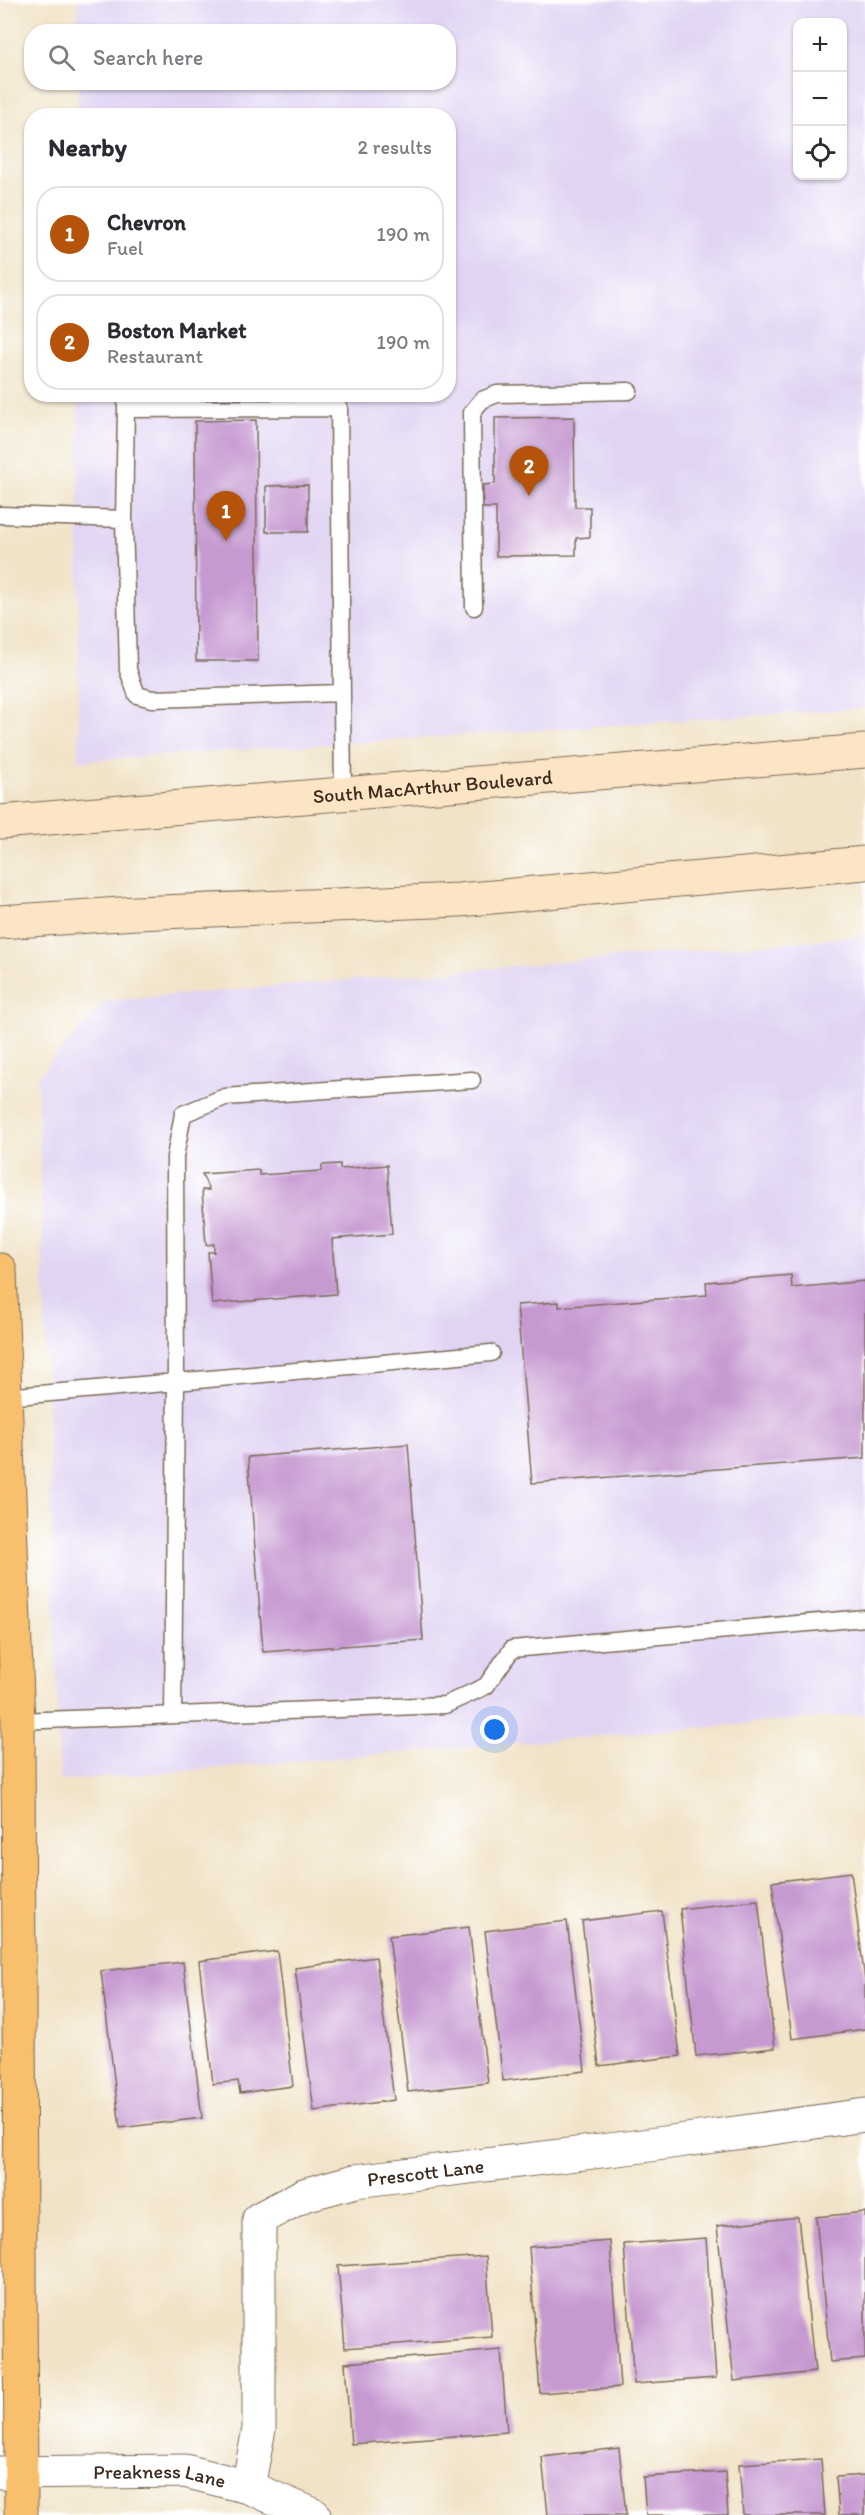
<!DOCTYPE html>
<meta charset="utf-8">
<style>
body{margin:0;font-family:Itim,sans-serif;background:#f2f2f3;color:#2b2b33}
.controls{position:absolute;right:18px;top:18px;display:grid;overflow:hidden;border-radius:12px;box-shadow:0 2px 4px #0004}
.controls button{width:54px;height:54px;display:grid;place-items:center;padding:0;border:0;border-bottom:2px solid #e1e1e2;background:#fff;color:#2b2b33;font:30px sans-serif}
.you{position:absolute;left:495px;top:1730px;width:21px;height:21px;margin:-15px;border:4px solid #fff;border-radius:50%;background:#1a73e8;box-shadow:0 0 0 9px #1a73e833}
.badge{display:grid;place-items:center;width:39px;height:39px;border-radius:50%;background:#b45309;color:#fff;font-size:20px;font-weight:700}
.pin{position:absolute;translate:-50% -50px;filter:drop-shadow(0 2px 3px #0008)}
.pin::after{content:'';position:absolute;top:32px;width:21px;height:18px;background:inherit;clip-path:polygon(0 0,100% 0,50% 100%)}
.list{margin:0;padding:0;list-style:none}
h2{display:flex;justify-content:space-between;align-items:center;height:78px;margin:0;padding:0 24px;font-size:26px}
h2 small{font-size:20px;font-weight:400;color:#7c7c81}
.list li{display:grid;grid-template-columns:39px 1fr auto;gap:18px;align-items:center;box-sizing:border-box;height:96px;margin:0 12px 12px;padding:0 12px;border:2px solid #e1e1e2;border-radius:24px}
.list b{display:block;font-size:22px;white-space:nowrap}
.list p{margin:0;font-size:20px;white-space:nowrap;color:#7c7c81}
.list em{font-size:20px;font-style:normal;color:#7c7c81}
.icon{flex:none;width:33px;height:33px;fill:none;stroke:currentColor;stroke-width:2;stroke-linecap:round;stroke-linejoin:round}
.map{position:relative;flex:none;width:865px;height:2515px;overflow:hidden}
.search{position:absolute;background:#fff;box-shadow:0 2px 4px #0004;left:24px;top:24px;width:432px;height:66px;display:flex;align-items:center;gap:15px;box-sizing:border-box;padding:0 21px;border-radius:24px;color:#7c7c81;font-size:22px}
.panel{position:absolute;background:#fff;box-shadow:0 2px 4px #0004;left:24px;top:108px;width:432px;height:294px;border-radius:24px}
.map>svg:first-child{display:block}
</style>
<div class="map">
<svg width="865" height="2515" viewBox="0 0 865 2515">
<rect width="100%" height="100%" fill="#fff"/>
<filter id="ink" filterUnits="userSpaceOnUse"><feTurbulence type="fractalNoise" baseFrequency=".0167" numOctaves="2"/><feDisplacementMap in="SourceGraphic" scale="12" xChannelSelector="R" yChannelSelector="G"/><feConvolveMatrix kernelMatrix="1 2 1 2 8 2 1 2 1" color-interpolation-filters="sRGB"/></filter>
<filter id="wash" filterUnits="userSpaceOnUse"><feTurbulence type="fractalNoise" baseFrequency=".008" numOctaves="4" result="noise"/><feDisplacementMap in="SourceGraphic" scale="24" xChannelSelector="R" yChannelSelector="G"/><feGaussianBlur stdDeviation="1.35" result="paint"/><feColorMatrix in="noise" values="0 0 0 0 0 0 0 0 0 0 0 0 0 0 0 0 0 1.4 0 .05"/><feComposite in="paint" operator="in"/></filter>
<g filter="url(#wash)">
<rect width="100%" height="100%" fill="#f1e3c7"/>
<path fill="#e1d4f3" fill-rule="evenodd" d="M 78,0 L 865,0 L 865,708 L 79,761 L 78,395 L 448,394 L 448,116 L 78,115 L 78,83 L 448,82 L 448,32 L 78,31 ZM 798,22 L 842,22 L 842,176 L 798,176 Z
M 865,936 L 865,1714 L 60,1781 L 37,1077 L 106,1001 Z"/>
<g id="blocks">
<path fill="#c699d1" d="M 574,417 L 575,507 L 590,507 L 590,537 L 576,538 L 576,555 L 496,556 L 496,508 L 483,508 L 483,485 L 495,484 L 495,418 Z
M 256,420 L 258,661 L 196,661 L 195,421 Z
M 308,485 L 308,532 L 266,532 L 266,486 Z
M 340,1164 L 340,1169 L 387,1165 L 392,1234 L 332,1239 L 336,1294 L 212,1304 L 208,1252 L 214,1252 L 214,1244 L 206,1245 L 202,1190 L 209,1190 L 202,1174 L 259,1170 L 259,1175 L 322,1171 L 322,1165 Z
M 791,1275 L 792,1288 L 865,1281 L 865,1458 L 532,1483 L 517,1305 L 559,1302 L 559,1307 L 707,1295 L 706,1282 Z
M 408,1444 L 423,1640 L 263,1652 L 248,1457 Z
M 851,1872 L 865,1981 L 865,2029 L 792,2039 L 772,1882 Z
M 758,1900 L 775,2048 L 696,2056 L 680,1909 Z
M 662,1911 L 680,2056 L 599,2066 L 582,1921 Z
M 567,1921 L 585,2071 L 503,2081 L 485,1931 Z
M 469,1927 L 488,2083 L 408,2092 L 389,1936 Z
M 277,1951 L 293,2086 L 240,2093 L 238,2081 L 213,2084 L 199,1961 Z
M 376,1957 L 394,2100 L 314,2111 L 295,1968 Z
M 183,1962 L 202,2118 L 120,2128 L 101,1971 Z
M 865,2212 L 865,2359 L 830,2362 L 816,2217 Z
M 798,2217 L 815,2372 L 734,2381 L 717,2226 Z
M 706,2238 L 716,2378 L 634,2384 L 624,2244 Z
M 610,2241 L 620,2387 L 540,2393 L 529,2247 Z
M 486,2256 L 492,2337 L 345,2348 L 338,2266 Z
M 501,2350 L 507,2432 L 351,2444 L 345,2363 Z
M 619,2448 L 626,2515 L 548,2515 L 542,2457 Z
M 821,2459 L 825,2515 L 743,2515 L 739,2464 Z
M 725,2472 L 728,2515 L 646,2515 L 643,2477 Z
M 865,2475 L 865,2515 L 839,2515 L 836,2477 Z"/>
</g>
</g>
<g filter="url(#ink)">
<use href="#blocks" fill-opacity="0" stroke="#7b6b59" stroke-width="1.5"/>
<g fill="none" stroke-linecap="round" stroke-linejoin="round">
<g stroke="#7b6b59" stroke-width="19">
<path id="lane" d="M 126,394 L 126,409 L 339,408 L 343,795
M 0,515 L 124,519 L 126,409
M 124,519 L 128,670 L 137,695 L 152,699 L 342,693
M 474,607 L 472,412 L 482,400 L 497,394 L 629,391
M 472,1080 L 225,1097 L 183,1114 L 175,1157 L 176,1382 L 491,1353
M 5,1397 L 176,1382 L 173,1715
M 18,1721 L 445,1705 L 486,1686 L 512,1649 L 865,1618"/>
</g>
<g stroke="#7b6b59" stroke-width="35">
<g id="street">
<path id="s1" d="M 0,2473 L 185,2471 L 248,2487 L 314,2515"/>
<path id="s2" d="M 248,2487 L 259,2429 L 259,2219 L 304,2195 L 355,2181 L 642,2146 L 865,2115"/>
</g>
</g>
<g stroke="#7b6b59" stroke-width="35">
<g id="secondary">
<path id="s3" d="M 0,822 L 865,751"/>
<path d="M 0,922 L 136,913 L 459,900 L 865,863"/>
</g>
</g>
<g stroke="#7b6b59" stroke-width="35">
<path id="primary" d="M 0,1270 L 18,1721 L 21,2515"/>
</g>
<use href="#lane" stroke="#fff" stroke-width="16"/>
<use href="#street" stroke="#fff" stroke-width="33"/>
<use href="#secondary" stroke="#fce5c4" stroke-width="33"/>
<use href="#primary" stroke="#f8bf6c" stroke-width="33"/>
</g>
</g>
<g text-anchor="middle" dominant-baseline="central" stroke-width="6" stroke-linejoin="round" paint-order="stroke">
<g font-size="20" fill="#3b2a1e" stroke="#fff">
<text stroke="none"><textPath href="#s3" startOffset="434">South MacArthur Boulevard</textPath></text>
<text stroke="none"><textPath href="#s2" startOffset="444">Prescott Lane</textPath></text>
<text stroke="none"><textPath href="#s1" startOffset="160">Preakness Lane</textPath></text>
</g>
</g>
</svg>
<div class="controls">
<button>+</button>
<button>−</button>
<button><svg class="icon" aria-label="locate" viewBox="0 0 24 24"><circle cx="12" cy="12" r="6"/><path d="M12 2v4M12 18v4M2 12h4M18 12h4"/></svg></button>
</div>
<div class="you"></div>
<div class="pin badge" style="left:226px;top:541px">1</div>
<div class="pin badge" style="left:529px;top:496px">2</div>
<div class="search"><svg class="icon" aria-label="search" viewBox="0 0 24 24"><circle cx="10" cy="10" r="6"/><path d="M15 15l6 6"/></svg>Search here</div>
<section class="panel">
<h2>Nearby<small>2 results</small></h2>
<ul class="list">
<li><span class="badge">1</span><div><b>Chevron</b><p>Fuel</p></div><em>190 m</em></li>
<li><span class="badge">2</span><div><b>Boston Market</b><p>Restaurant</p></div><em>190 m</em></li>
</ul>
</section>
</div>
